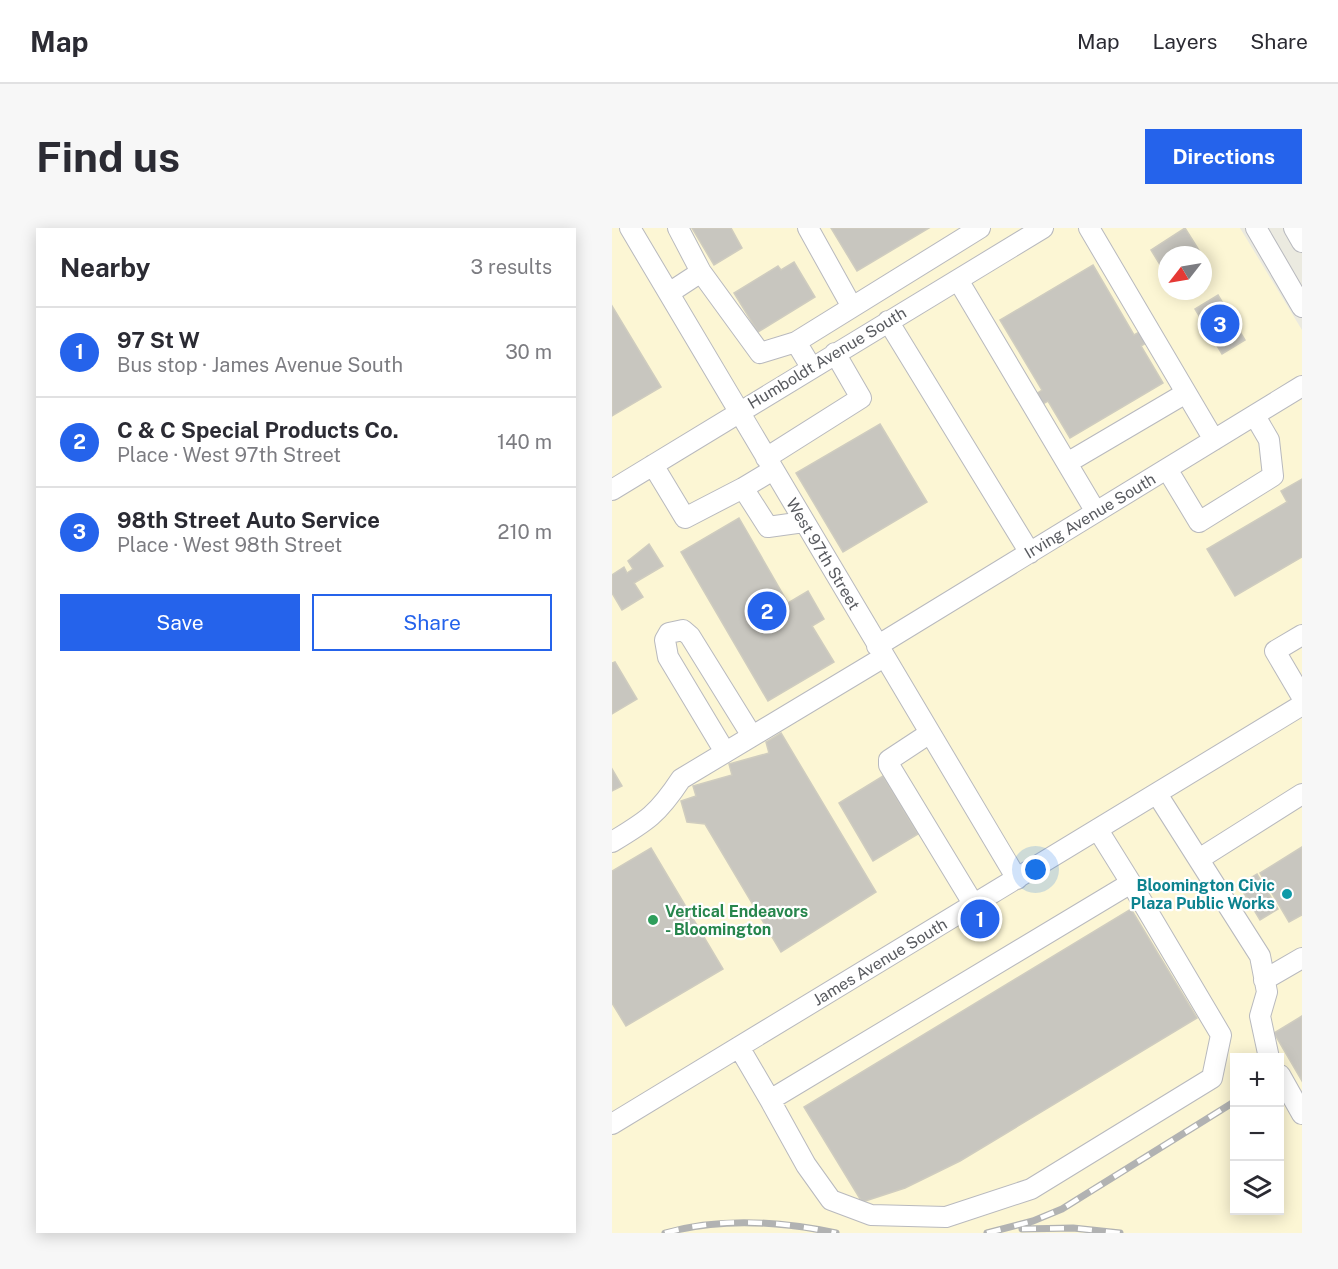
<!DOCTYPE html>
<meta charset="utf-8">
<style>
body{margin:0;font-family:"Public Sans",sans-serif;background:#f7f7f7;color:#2b2b33}
.controls{position:absolute;right:18px;bottom:18px;display:grid;overflow:hidden;border-radius:0px;box-shadow:0 3px 15px #0003}
.controls button{width:54px;height:54px;display:grid;place-items:center;padding:0;border:0;border-bottom:2px solid #e1e1e2;background:#fff;color:#2b2b33;font:30px sans-serif}
.compass{position:absolute;left:546px;top:18px;width:54px;height:54px;border-radius:50%;background:#fff;box-shadow:0 3px 15px #0003;rotate:239deg}
.you{position:absolute;left:424px;top:642px;width:21px;height:21px;margin:-15px;border:4px solid #fff;border-radius:50%;background:#1a73e8;box-shadow:0 0 0 9px #1a73e833}
.badge{display:grid;place-items:center;width:39px;height:39px;border-radius:50%;background:#2563eb;color:#fff;font-size:20px;font-weight:700}
.pin{position:absolute;translate:-50% -50%;border:3px solid #fff;box-shadow:0 2px 6px #0006}
.list{margin:0;padding:0;list-style:none}
h2{display:flex;justify-content:space-between;align-items:center;height:78px;margin:0;padding:0 24px;font-size:26px}
h2 small{font-size:20px;font-weight:400;color:#7c7c81}
.list li{display:grid;grid-template-columns:39px 1fr auto;gap:18px;align-items:center;box-sizing:border-box;height:90px;padding:0 24px;border-top:2px solid #e1e1e2}
.list b{display:block;font-size:22px;white-space:nowrap}
.list p{margin:0;font-size:20px;white-space:nowrap;color:#7c7c81}
.list em{font-size:20px;font-style:normal;color:#7c7c81}
.actions{display:flex;gap:12px;padding:18px 24px}
.actions a{flex:1;padding:14px 0;border:2px solid #2563eb;border-radius:0px;text-align:center;font-size:21px;color:#2563eb}
.actions .main{background:#2563eb;color:#fff}
.icon{flex:none;width:33px;height:33px;fill:none;stroke:currentColor;stroke-width:2;stroke-linecap:round;stroke-linejoin:round}
.map{position:relative;flex:none;width:690px;height:1005px;overflow:hidden;border-radius:0px}
header{display:flex;align-items:center;gap:36px;box-sizing:border-box;height:84px;padding:0 30px;background:#fff;border-bottom:2px solid #e1e1e2}
header strong{font-size:28px}
nav{display:flex;gap:33px;margin-inline-start:auto;font-size:21px}
.intro{display:flex;align-items:center;justify-content:space-between;box-sizing:border-box;height:144px;padding:0 36px}
h1{margin:0;font-size:42px}
.button{padding:15px 27px;border-radius:0px;background:#2563eb;color:#fff;font-size:21px;font-weight:700}
main{display:flex;gap:36px;padding:0 36px}
aside{flex:1;background:#fff;border-radius:0px;box-shadow:0 3px 15px #0003}
.map>svg:first-child{display:block}
</style>
<header>
<strong>Map</strong>
<nav><a>Map</a><a>Layers</a><a>Share</a></nav>
</header>
<div class="intro"><h1>Find us</h1><a class="button">Directions</a></div>
<main>
<aside>
<h2>Nearby<small>3 results</small></h2>
<ul class="list">
<li><span class="badge">1</span><div><b>97 St W</b><p>Bus stop · James Avenue South</p></div><em>30 m</em></li>
<li><span class="badge">2</span><div><b>C &amp; C Special Products Co.</b><p>Place · West 97th Street</p></div><em>140 m</em></li>
<li><span class="badge">3</span><div><b>98th Street Auto Service</b><p>Place · West 98th Street</p></div><em>210 m</em></li>
</ul>
<div class="actions"><a class="main">Save</a><a>Share</a></div>
</aside>
<div class="map">
<svg width="690" height="1005" viewBox="0 0 690 1005">
<rect width="100%" height="100%" fill="#ebeae0"/>
<path fill="#fcf6d4" fill-rule="evenodd" d="M 0,0 L 628,0 L 690,102 L 690,1005 L 0,1005 ZM 555,27 L 591,27 L 591,63 L 555,63 ZM 622,830 L 668,830 L 668,982 L 622,982 Z"/>
<path fill="#c8c6bf" stroke="#cfccbf" stroke-width="1.5" d="M 80,0 L 119,0 L 130,20 L 102,37 Z
M 219,0 L 317,0 L 245,43 Z
M 573,0 L 590,27 L 555,27 L 555,48 L 539,22 Z
M 182,34 L 203,69 L 146,104 L 122,65 L 166,38 L 169,42 Z
M 481,37 L 522,107 L 531,102 L 537,113 L 529,118 L 551,155 L 458,210 L 436,173 L 427,178 L 421,168 L 430,162 L 388,92 Z
M 606,67 L 633,112 L 610,126 L 583,81 Z
M 0,78 L 49,159 L 0,188 Z
M 268,196 L 315,274 L 231,324 L 184,245 Z
M 690,251 L 690,329 L 623,368 L 595,321 L 675,274 L 669,263 Z
M 127,290 L 176,375 L 196,363 L 212,391 L 200,398 L 222,434 L 156,473 L 69,324 Z
M 37,316 L 51,338 L 22,355 L 31,369 L 10,382 L 0,365 L 0,347 L 12,339 L 15,345 L 21,341 L 16,333 Z
M 3,434 L 25,471 L 0,486 L 0,435 Z
M 169,505 L 264,664 L 169,724 L 93,596 L 75,594 L 69,573 L 84,568 L 81,558 L 120,547 L 117,536 L 157,525 L 154,514 Z
M 0,541 L 10,558 L 0,563 Z
M 271,548 L 306,606 L 261,633 L 227,575 Z
M 690,619 L 690,687 L 677,694 L 648,645 Z
M 39,620 L 111,741 L 14,798 L 0,775 L 0,643 Z
M 645,646 L 666,681 L 648,692 L 627,657 Z
M 519,681 L 585,790 L 348,933 L 293,960 L 250,974 L 192,879 Z
M 690,788 L 690,853 L 662,805 Z"/>
<g fill="none" stroke-linecap="round" stroke-linejoin="round">
<g stroke="#b8b9be" stroke-width="22">
<path id="minor" d="M 18,0 L 405,651
M 66,0 L 89,44
M 196,0 L 240,79
M 477,0 L 602,212
M 644,0 L 690,79
M 682,0 L 690,14
M 346,52 L 484,284
M 57,65 L 89,44 L 148,125 L 184,114
M 276,93 L 418,325
M 199,139 L 184,114 L 368,0
M 154,230 L 249,170 L 223,125
M 455,235 L 574,165
M 41,237 L 73,290 L 131,260
M 555,241 L 587,294 L 661,248 L 657,212 L 643,188
M 161,242 L 131,260 L 156,299 L 192,294
M 0,262 L 431,0
M 690,407 L 663,423 L 690,469
M 265,418 L 690,158
M 318,505 L 277,532 L 277,537 L 362,677
M 113,524 L 56,429 L 53,412 L 57,405 L 71,402 L 78,408 L 140,508
M 545,566 L 648,728 L 655,764 L 648,788 L 657,830
M 0,614 C 35,593 46,586 69,551 L 272,429
M 587,631 L 690,566
M 652,752 L 690,730
M 127,819 L 158,872 L 519,655 L 486,602
M 668,847 L 690,886
M 158,872 L 194,937 L 219,972 L 259,987 L 334,989 L 419,961 L 600,850 L 609,807 L 519,655
M 0,896 L 690,477"/>
</g>
<use href="#minor" stroke="#fff" stroke-width="20"/>
<g stroke="#b1b2b2" stroke-width="7">
<path id="rail" d="M 410,1001 L 461,1000 L 508,1005
M 53,1005 C 109,989 167,993 224,1005
M 375,1005 L 421,993 L 450,981 L 622,874"/>
</g>
<use href="#rail" stroke="#fff" stroke-width="4.5" stroke-dasharray="14" stroke-linecap="butt"/>
</g>
<circle fill="#0f9aa8" stroke="#fff" stroke-width="2" cx="675" cy="666" r="6"/>
<circle fill="#2e9e5b" stroke="#fff" stroke-width="2" cx="41" cy="692" r="6"/>
<g text-anchor="middle" dominant-baseline="central" stroke-width="4.5" stroke-linejoin="round" paint-order="stroke">
<g font-size="16" fill="#595b60" stroke="#fff">
<text transform="translate(215 130) rotate(-31)">Humboldt Avenue South</text>
<text transform="translate(478 288) rotate(-31)">Irving Avenue South</text>
<text transform="translate(211 326) rotate(59)">West 97th Street</text>
<text transform="translate(268 734) rotate(-31)">James Avenue South</text>
</g>
<g font-size="16" font-weight="bold" fill="#0d838f" stroke="#fff" text-anchor="end">
<text x="663" y="657">Bloomington Civic<tspan x="663" dy="18">Plaza Public Works</tspan></text>
</g>
<g font-size="16" font-weight="bold" fill="#27864d" stroke="#fff" text-anchor="start">
<text x="53" y="683">Vertical Endeavors<tspan x="53" dy="18">- Bloomington</tspan></text>
</g>
</g>
</svg>
<div class="controls">
<button>+</button>
<button>−</button>
<button><svg class="icon" aria-label="layers" viewBox="0 0 24 24"><path d="M12 4l9 5-9 5-9-5zM3 14l9 5 9-5"/></svg></button>
</div>
<svg class="compass" viewBox="-18 -18 36 36"><path d="M0-13l5 13h-10z" fill="#e53935"/><path d="M0 13l5-13h-10z" fill="#7c7c81"/></svg>
<div class="you"></div>
<div class="pin badge" style="left:368px;top:691px">1</div>
<div class="pin badge" style="left:155px;top:383px">2</div>
<div class="pin badge" style="left:608px;top:96px">3</div>
</div>
</main>
